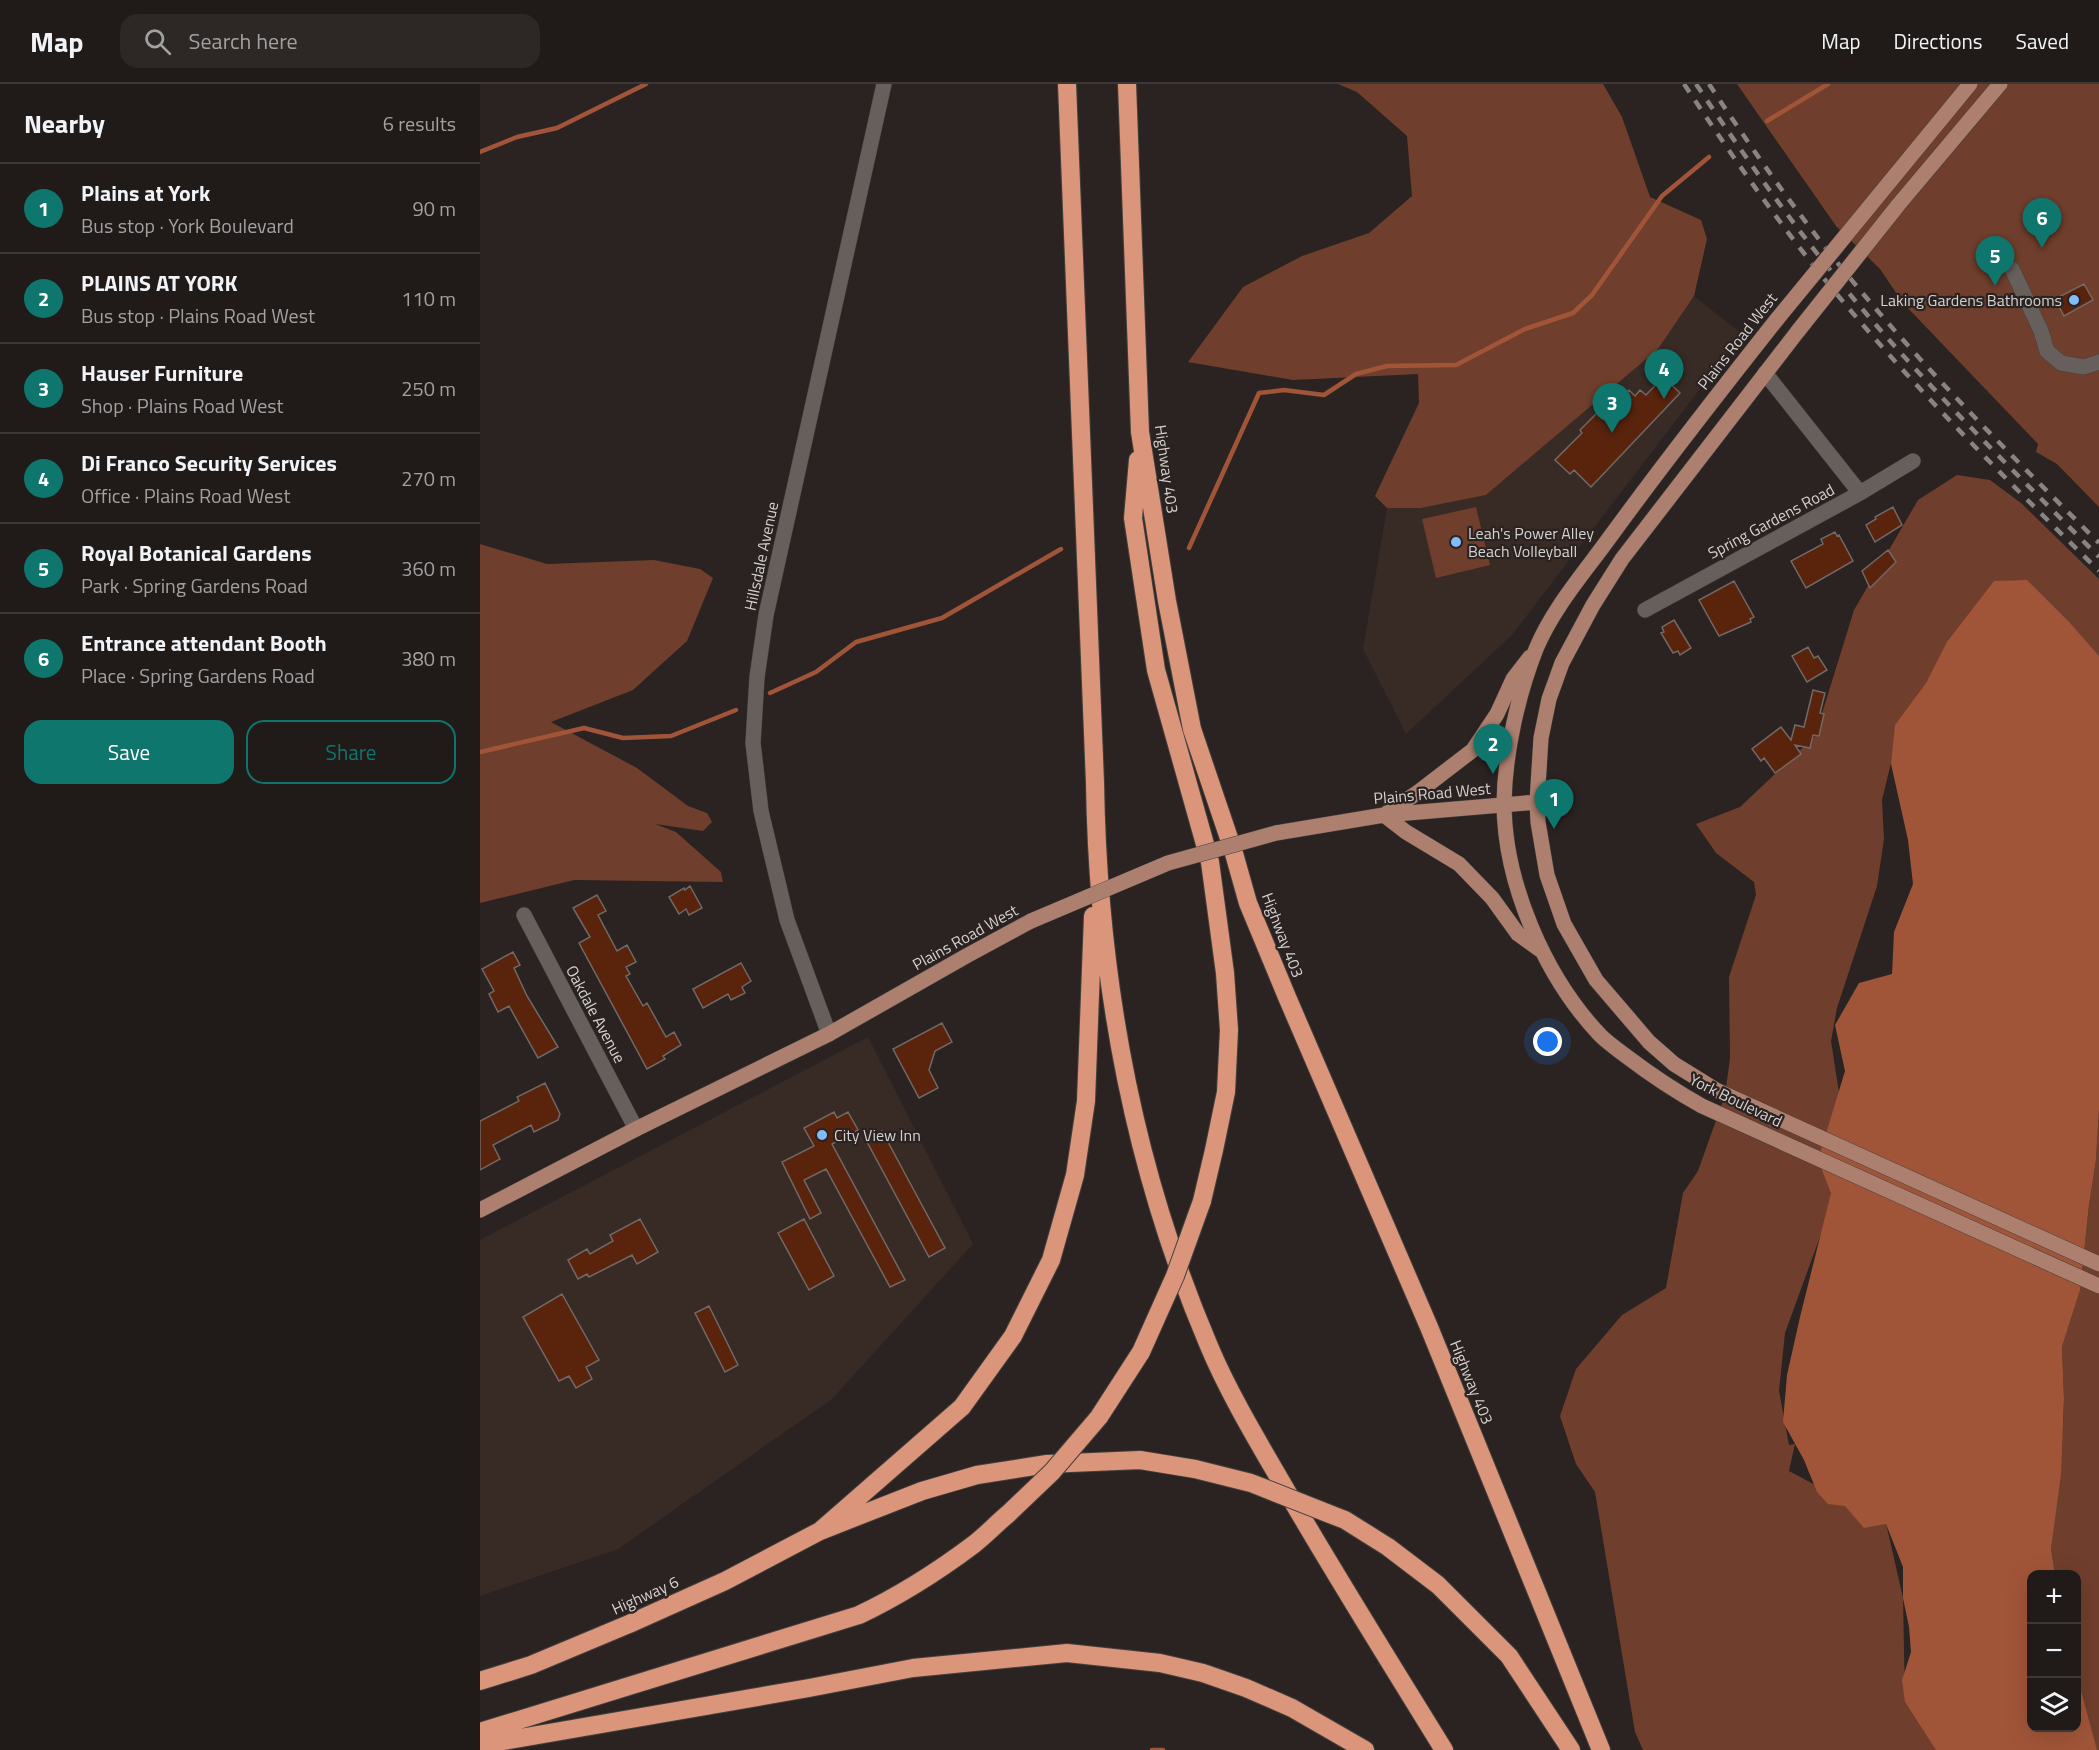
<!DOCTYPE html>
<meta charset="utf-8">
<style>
body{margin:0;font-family:"Titillium Web",sans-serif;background:#2d2726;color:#f1f3f6}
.controls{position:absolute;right:18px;bottom:18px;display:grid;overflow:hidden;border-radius:12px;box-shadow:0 6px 24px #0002}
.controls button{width:54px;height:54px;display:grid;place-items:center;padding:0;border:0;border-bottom:2px solid #3d3838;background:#201a19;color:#f1f3f6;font:30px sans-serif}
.you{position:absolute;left:1068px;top:958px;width:21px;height:21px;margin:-15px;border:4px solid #fff;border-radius:50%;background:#1a73e8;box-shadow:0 0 0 9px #1a73e833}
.badge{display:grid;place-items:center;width:39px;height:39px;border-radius:50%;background:#0f766e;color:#fff;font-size:20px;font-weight:700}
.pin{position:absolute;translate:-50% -50px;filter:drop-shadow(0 2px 3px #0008)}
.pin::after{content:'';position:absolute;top:32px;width:21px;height:18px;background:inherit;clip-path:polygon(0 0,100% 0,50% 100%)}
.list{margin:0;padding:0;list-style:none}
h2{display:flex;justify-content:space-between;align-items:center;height:78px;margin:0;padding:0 24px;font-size:26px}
h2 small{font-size:20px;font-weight:400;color:#a2a1a2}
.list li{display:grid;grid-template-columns:39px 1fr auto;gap:18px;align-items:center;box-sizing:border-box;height:90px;padding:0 24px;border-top:2px solid #3d3838}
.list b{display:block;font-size:22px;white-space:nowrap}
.list p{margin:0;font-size:20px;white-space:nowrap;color:#a2a1a2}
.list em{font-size:20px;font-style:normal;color:#a2a1a2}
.actions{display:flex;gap:12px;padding:18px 24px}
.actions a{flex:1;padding:14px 0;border:2px solid #0f766e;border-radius:18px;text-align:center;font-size:21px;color:#0f766e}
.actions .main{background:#0f766e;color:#fff}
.icon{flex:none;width:33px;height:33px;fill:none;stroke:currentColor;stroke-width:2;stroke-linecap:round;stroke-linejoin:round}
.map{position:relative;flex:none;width:1619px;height:1666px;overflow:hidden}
header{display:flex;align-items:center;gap:36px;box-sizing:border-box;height:84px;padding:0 30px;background:#201a19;border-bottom:2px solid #3d3838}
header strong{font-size:28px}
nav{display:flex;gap:33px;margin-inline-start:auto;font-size:21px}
.search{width:420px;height:54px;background:#2d2726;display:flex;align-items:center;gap:15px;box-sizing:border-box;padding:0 21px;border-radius:18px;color:#a2a1a2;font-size:22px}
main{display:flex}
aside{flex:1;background:#201a19}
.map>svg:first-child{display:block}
</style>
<header>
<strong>Map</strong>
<div class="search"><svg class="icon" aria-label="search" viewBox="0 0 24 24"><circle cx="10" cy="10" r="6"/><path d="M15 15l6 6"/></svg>Search here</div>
<nav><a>Map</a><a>Directions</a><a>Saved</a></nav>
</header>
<main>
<aside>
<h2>Nearby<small>6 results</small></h2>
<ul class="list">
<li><span class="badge">1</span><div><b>Plains at York</b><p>Bus stop · York Boulevard</p></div><em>90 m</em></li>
<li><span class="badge">2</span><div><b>PLAINS AT YORK</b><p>Bus stop · Plains Road West</p></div><em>110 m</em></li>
<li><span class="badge">3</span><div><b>Hauser Furniture</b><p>Shop · Plains Road West</p></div><em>250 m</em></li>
<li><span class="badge">4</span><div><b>Di Franco Security Services</b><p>Office · Plains Road West</p></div><em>270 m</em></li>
<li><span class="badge">5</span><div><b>Royal Botanical Gardens</b><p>Park · Spring Gardens Road</p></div><em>360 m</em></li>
<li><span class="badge">6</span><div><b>Entrance attendant Booth</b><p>Place · Spring Gardens Road</p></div><em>380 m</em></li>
</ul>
<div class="actions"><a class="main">Save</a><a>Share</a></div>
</aside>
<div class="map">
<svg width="1619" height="1666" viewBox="0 0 1619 1666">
<rect width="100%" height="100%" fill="#2a2321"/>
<path fill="#382b26" d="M 1214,212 L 1262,250 L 1032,551 L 926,650 L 883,565 L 907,424 L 941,424 L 1006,411 L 1178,265 Z
M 388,953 L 493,1160 L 352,1315 L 138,1465 L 0,1512 L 0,1156 Z"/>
<path fill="#703e2c" d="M 858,0 L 1123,0 L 1142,33 L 1170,113 L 1221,136 L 1227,155 L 1214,212 L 1178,265 L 1006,411 L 941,424 L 907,424 L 895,412 L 939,319 L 938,290 L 813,296 L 708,278 L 763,203 L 822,172 L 889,149 L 932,112 L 927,52 L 877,8 Z
M 1257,0 L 1619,0 L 1619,423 L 1577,380 L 1556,368 L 1558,360 L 1423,219 L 1400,185 L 1356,142 Z
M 1477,391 L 1510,396 L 1541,419 L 1619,495 L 1619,573 L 1448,595 L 1411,679 L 1402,716 L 1404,755 L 1397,802 L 1357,924 L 1351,957 L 1369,1073 L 1305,1249 L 1299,1307 L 1309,1361 L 1315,1360 L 1309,1387 L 1406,1439 L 1423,1514 L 1425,1618 L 1457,1666 L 1163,1666 L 1155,1648 L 1115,1408 L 1096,1380 L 1080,1332 L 1096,1285 L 1142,1231 L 1186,1204 L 1203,1109 L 1218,1087 L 1245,1011 L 1250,974 L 1249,893 L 1276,811 L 1274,798 L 1236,769 L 1216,740 L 1260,723 L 1335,652 L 1374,526 L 1438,416 Z
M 996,423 L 1010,481 L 956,494 L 942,435 Z
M 0,460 L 67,480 L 174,476 L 220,485 L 233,494 L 207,557 L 153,606 L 71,638 L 157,684 L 208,722 L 227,729 L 232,738 L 223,747 L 175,740 L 196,748 L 241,788 L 243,798 L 94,796 L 0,819 Z
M 1619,1025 L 1619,1666 L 1600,1666 L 1596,1644 L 1596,1490 L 1575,1490 L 1571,1465 L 1583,1342 L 1584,1315 L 1582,1263 L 1600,1205 L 1609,1121 L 1616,1076 Z"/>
<path fill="#a15538" d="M 1547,496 L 1590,539 L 1619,572 L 1619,1025 L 1616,1076 L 1609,1121 L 1600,1206 L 1582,1263 L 1584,1315 L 1581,1390 L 1571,1465 L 1575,1490 L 1552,1490 L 1552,1644 L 1596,1644 L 1597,1592 L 1617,1666 L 1456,1666 L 1425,1618 L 1422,1596 L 1431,1568 L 1429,1543 L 1423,1514 L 1423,1483 L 1406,1440 L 1384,1444 L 1365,1422 L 1348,1420 L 1337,1408 L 1324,1376 L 1303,1338 L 1307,1291 L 1320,1233 L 1351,1109 L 1338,1076 L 1365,987 L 1355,941 L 1379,899 L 1412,890 L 1414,848 L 1433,800 L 1428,756 L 1411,680 L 1415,641 L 1446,599 L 1467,558 L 1514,497 Z"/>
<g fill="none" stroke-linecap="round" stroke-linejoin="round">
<path stroke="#a15538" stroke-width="4.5" d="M 1287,37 L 1348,0
M 0,68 L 37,53 L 77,44 L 166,0
M 709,464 L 779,309 L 804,306 L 844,311 L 876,290 L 907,282 L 976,281 L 1045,245 L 1093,229 L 1112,211 L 1182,112 L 1229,73
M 290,609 L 336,588 L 376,558 L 462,534 L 581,465
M 0,668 L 104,644 L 143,654 L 191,652 L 256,626
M 672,1666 L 683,1666"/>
</g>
<path fill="#5a230c" stroke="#716966" stroke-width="1.5" d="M 1604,200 L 1613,216 L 1584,232 L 1575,215 Z
M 1183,293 L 1200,309 L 1111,403 L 1094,386 L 1090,390 L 1075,376 L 1102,349 L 1100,346 L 1118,328 L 1120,330 L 1127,324 L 1129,327 L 1149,306 L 1155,312 L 1160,306 L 1166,311 Z
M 1413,423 L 1422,441 L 1395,458 L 1386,441 L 1396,435 L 1395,433 Z
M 1355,448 L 1357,452 L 1359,451 L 1373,477 L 1326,504 L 1311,477 L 1343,460 L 1341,455 Z
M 1408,466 L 1416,478 L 1390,504 L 1382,487 Z
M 1254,497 L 1274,533 L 1270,535 L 1271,538 L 1239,552 L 1219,516 Z
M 1194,536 L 1211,564 L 1200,571 L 1198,567 L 1193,569 L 1181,549 L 1184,548 L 1182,543 Z
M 1328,563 L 1334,574 L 1338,572 L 1347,586 L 1327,598 L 1312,572 Z
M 1333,606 L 1345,609 L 1340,629 L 1344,630 L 1339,652 L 1333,651 L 1330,664 L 1315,661 L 1321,670 L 1295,689 L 1284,674 L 1281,677 L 1272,665 L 1301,643 L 1311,656 L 1315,641 L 1324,643 Z
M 210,802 L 222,824 L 209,831 L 206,825 L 199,830 L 189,813 L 204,804 L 205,806 Z
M 117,811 L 126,827 L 118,831 L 137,867 L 147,861 L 156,878 L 146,883 L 150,890 L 146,892 L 163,922 L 167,919 L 186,953 L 194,948 L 201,961 L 183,972 L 185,975 L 167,985 L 99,859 L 110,853 L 93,824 Z
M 33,868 L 40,881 L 34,884 L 47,912 L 78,963 L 58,974 L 29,922 L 18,928 L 9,910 L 14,907 L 2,885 Z
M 261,879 L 271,897 L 262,903 L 265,909 L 251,916 L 248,910 L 223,924 L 213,905 Z
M 462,939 L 472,958 L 455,967 L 449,986 L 458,1004 L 439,1014 L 413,965 Z
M 65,999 L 80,1030 L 78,1036 L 54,1048 L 51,1041 L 13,1061 L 20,1075 L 0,1086 L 0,1037 L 39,1017 L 37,1013 Z
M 354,1028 L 357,1034 L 368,1028 L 378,1046 L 352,1060 L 425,1196 L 410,1203 L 346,1085 L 324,1096 L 341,1129 L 330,1135 L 302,1078 L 334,1062 L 324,1044 Z
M 402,1047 L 465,1164 L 449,1173 L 386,1056 Z
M 160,1135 L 178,1168 L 157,1180 L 152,1171 L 109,1193 L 107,1190 L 98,1195 L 88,1176 L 107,1165 L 110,1170 L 133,1157 L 130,1151 Z
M 324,1135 L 354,1192 L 329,1206 L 298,1149 Z
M 82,1210 L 119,1276 L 106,1283 L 112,1295 L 96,1304 L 89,1292 L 79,1297 L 43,1233 Z
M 229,1222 L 258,1281 L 245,1288 L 215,1229 Z"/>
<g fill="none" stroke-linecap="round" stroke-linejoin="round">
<g stroke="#45403d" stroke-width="16">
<path id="minor" d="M 1532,185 L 1561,247 L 1567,267 L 1581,279 L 1604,283 L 1619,278
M 1285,289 L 1380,409
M 1165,526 L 1380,409 L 1433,377
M 44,831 L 156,1045
M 349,950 L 307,836 L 281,727 L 273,659 L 277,593 L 286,531 L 404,0"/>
</g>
<g stroke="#45403d" stroke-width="16">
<path id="major" d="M 1298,234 C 1241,306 1184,379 1130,453 C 1104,489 1073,524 1056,565 C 1038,611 1025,668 1024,718 C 1024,799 1065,893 1120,951 C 1128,959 1138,966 1146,972 C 1171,991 1195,1007 1222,1022 L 1619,1202
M 1318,247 L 1142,475 L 1113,521 L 1082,579 L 1069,615 L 1061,654 L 1057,718 L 1058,738 L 1067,791 L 1084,840 L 1116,896 L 1169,958 L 1194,980 L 1236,1006 L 1619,1180
M 907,729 L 937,709 L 993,666 L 1017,630 L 1033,595 L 1050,573
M 904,731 L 926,748 L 979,780 L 1012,814 L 1038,850 L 1063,868
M 796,749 L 904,731 L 1057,718
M 0,1126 L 156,1045 L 349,950 L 488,871 L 551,837"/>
</g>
<g stroke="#45403d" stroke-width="20">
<path id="highway" d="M 587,0 L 615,699 C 618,893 653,1084 729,1262 C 749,1310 780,1361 806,1406 C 857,1494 911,1580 964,1666
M 647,0 L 660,348 L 687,517 L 712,645 L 753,766 L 768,819 L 807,913 L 949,1243 L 1121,1666
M 658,376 L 653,434 L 676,586 L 730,778 L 745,889 L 749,946 L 746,1008 L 734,1066 L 722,1117
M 619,1333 L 661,1268
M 340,1447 L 482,1323 L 533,1252 L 571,1176 L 595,1091 L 606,1017 L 613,832
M 908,1463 L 958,1501 L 1029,1572 L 1091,1666
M 0,1597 L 51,1581 L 149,1540 L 245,1497 L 340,1447 L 442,1407 L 497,1391 L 567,1380 L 660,1376 L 715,1385
M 0,1648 L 379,1531 C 419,1512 457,1488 493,1461 C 505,1452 516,1440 528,1430
M 0,1661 L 329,1604 L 433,1584 L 587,1569 L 680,1579 L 723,1589 L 766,1604 L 812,1624 L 885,1666"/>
</g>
<use href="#minor" stroke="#675f5c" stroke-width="15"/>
<use href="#major" stroke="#ad7f6f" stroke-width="15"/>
<use href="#highway" stroke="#db957b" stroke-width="18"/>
<path stroke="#898482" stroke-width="4.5" stroke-dasharray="10 10" stroke-linecap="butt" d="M 1204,0 C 1256,78 1310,156 1371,227 C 1449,319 1534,403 1619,487
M 1216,0 C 1267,76 1319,150 1378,220 C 1453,309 1537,390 1619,473
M 1229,0 C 1277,73 1328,145 1385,212 C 1458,299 1539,379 1619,459"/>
<g stroke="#45403d" stroke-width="16" stroke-linecap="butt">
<path id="major-bridge" d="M 1298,234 L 1490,0
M 1318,247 L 1419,120 L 1520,0
M 551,837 L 688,779 L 796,749"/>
</g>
<g stroke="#45403d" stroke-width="20" stroke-linecap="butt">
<path id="highway-bridge" d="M 661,1268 L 695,1192 L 722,1117
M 715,1385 L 771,1399 L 865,1436 L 908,1463
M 528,1430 L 572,1388 L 619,1333"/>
</g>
<use href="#major-bridge" stroke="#ad7f6f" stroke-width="15"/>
<use href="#highway-bridge" stroke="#db957b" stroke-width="18"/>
</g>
<g fill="#82bcfa" stroke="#2a2321" stroke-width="2">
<circle cx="1594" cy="216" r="6"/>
<circle cx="976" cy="458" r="6"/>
<circle cx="342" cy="1051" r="6"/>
</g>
<g text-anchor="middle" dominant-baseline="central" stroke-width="4.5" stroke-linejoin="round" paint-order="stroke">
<g font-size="16" fill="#d5d1cf" stroke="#2a2321" text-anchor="start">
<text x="1582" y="216" text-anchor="end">Laking Gardens Bathrooms</text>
<text x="988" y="449">Leah's Power Alley<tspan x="988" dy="18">Beach Volleyball</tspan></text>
<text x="354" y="1051">City View Inn</text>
</g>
<g font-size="16" fill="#d5d1cf" stroke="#2a2321">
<text transform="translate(1257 257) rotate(-52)">Plains Road West</text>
<text transform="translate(687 385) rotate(82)">Highway 403</text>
<text transform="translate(1291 437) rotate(-28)">Spring Gardens Road</text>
<text transform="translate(281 472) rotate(-78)">Hillsdale Avenue</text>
<text transform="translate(952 709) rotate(-5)">Plains Road West</text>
<text transform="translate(803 851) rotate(69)">Highway 403</text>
<text transform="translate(485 853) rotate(-29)">Plains Road West</text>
<text transform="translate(116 930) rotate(62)">Oakdale Avenue</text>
<text transform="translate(1256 1016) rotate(26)">York Boulevard</text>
<text transform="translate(992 1298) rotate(68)">Highway 403</text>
<text transform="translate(165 1511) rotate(-24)">Highway 6</text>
</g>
</g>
</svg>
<div class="controls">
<button>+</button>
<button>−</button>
<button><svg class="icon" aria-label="layers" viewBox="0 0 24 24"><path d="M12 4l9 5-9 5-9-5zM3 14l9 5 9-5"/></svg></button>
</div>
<div class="you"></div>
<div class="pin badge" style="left:1074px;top:745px">1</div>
<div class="pin badge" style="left:1013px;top:690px">2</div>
<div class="pin badge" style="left:1132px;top:349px">3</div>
<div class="pin badge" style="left:1184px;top:315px">4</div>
<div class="pin badge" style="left:1515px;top:202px">5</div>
<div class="pin badge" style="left:1562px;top:164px">6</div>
</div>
</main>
